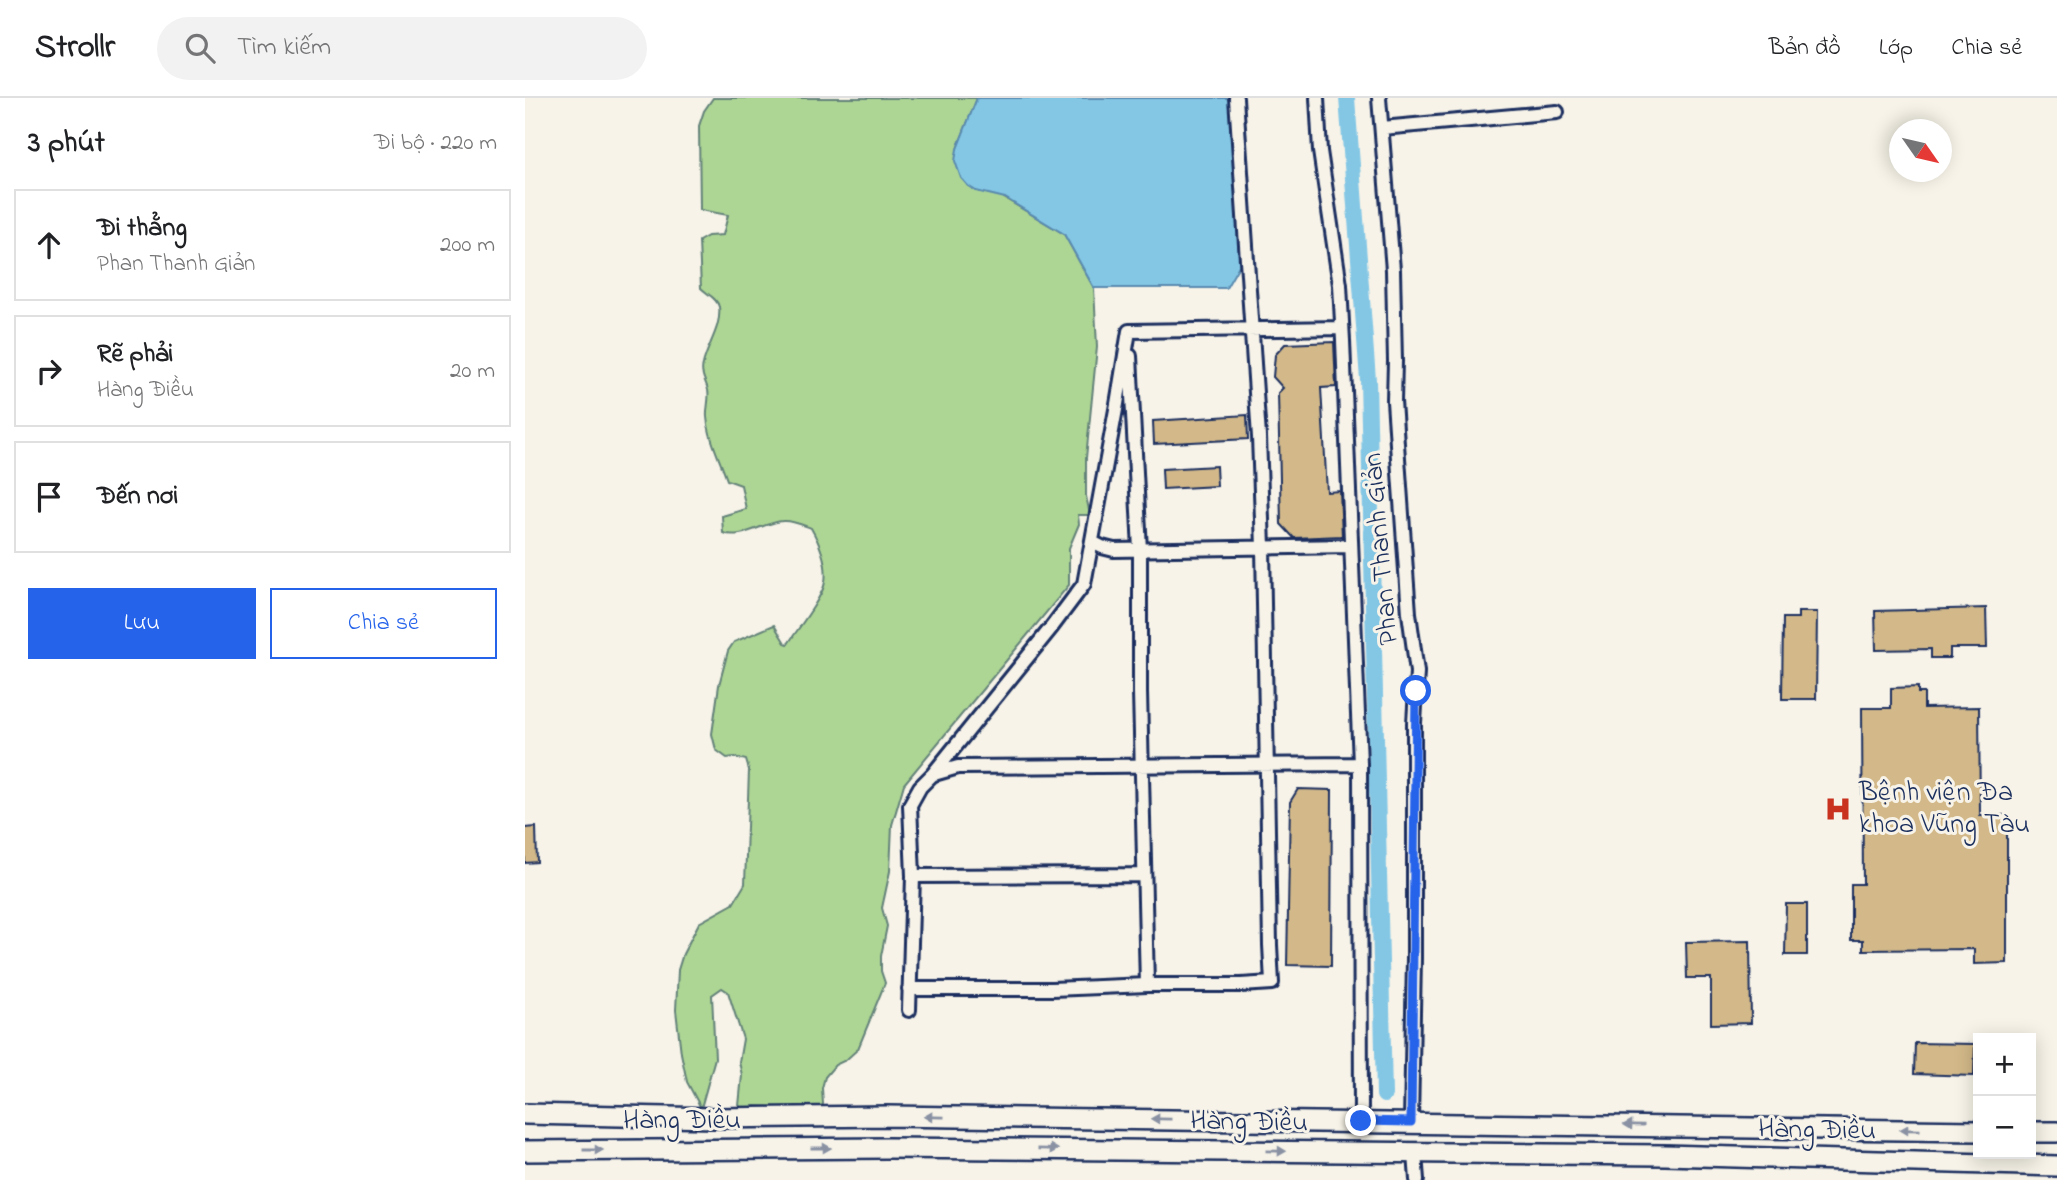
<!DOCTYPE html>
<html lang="vi">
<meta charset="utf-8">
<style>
body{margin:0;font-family:"Indie Flower",sans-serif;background:#f2f2f2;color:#202124}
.controls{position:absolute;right:21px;bottom:21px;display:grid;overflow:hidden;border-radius:0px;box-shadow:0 4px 18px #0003}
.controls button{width:63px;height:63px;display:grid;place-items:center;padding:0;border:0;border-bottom:2px solid #e0e0e0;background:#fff;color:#202124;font:35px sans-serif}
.compass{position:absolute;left:1364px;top:21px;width:63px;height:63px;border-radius:50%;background:#fff;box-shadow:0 4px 18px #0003;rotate:124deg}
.stop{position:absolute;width:21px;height:21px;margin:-16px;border:5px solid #2563eb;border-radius:50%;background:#fff}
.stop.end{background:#2563eb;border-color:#fff;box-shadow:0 2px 7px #0008}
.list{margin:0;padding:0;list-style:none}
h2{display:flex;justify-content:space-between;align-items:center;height:91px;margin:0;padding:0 28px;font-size:30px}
h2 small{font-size:23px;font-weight:400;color:#757577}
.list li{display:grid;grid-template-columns:46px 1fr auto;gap:21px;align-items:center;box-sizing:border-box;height:112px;margin:0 14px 14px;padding:0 14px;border:2px solid #e0e0e0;border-radius:0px}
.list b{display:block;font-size:26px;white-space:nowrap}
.list p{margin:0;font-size:23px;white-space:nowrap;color:#757577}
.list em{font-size:23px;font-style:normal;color:#757577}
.actions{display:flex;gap:14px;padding:21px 28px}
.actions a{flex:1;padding:16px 0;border:2px solid #2563eb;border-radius:0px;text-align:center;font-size:24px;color:#2563eb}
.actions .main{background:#2563eb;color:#fff}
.icon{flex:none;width:38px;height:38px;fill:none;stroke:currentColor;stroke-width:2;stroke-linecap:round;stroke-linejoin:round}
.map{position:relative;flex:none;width:1532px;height:1082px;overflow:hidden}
header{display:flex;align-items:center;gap:42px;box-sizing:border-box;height:98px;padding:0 35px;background:#fff;border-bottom:2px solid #e0e0e0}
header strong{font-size:33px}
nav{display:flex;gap:38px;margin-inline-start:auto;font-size:24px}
.search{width:490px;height:63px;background:#f2f2f2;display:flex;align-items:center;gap:18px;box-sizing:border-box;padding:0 24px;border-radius:38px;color:#757577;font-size:26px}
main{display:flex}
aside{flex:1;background:#fff}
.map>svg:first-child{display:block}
</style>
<header>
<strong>Strollr</strong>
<div class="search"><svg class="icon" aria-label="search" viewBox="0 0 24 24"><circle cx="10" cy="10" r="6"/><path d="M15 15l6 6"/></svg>Tìm kiếm</div>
<nav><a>Bản đồ</a><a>Lớp</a><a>Chia sẻ</a></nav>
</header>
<main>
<aside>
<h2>3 phút<small>Đi bộ · 220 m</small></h2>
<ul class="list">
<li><svg class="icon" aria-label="ahead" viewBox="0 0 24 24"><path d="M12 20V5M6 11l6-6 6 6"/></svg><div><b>Đi thẳng</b><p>Phan Thanh Giản</p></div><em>200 m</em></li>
<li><svg class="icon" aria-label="right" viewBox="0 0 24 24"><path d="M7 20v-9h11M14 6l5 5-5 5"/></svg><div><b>Rẽ phải</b><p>Hàng Điều</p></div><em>20 m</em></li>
<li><svg class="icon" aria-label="arrive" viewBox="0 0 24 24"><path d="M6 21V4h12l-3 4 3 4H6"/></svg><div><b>Đến nơi</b></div></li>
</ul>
<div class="actions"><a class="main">Lưu</a><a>Chia sẻ</a></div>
</aside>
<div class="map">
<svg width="1532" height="1082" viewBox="0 0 1532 1082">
<rect width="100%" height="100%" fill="#f7f3e8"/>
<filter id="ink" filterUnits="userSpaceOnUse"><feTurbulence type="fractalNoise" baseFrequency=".0143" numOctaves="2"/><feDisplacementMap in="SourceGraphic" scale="14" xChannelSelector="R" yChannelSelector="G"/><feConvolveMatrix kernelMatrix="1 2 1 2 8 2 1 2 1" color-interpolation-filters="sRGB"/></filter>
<g filter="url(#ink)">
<path fill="#add694" stroke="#648279" stroke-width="2" d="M 188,0 L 452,0 L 432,51 L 479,100 L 539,136 L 569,190 L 572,249 L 561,360 L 561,398 L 565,417 L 553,417 L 554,426 L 544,450 L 544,487 L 379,686 L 367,727 L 365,773 L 357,810 L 362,828 L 356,858 L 356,873 L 360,885 L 333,951 L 321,962 L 310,967 L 300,979 L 297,990 L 298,1006 L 295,1012 L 230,1008 L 220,1011 L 214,1008 L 217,977 L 214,964 L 218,941 L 203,894 L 197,890 L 187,897 L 190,960 L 176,1010 L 162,984 L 156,955 L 151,912 L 153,872 L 158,856 L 174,825 L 208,806 L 220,786 L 224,672 L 221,662 L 209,659 L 202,660 L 191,652 L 187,636 L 194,587 L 203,553 L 209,544 L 249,527 L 260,545 L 263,546 C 272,532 298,499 300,484 C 303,465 295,446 286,430 C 278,427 267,422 258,423 C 238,424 218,442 198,435 L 197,418 L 221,411 L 216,387 L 202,382 C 195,362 184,341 182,319 C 181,311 185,300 183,292 C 181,283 175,277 178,266 C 182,248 197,228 194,209 C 193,201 182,196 176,190 L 174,143 L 183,138 L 198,137 L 203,117 L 175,112 L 174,28 L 179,13 Z"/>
<path fill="#84c7e5" stroke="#5a8aaf" stroke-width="2" d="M 452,0 L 706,0 L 710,48 L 716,164 L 701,190 L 569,190 L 539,136 L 480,100 L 451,93 L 443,88 L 436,80 L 430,63 L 432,51 Z"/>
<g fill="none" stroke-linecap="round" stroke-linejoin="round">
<path stroke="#84c7e5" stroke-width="16" d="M 822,0 L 843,282 L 859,997"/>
</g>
<path fill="#d3b989" stroke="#1b2f5e" stroke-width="2" d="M 809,244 L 811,289 L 796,290 L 802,394 L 815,393 L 817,438 L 769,440 L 756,426 L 753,295 L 758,290 L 748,279 L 750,257 L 760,246 Z
M 722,317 L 723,341 L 629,346 L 628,323 Z
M 691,368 L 692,388 L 638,391 L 637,371 Z
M 1461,510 L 1462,550 L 1425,550 L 1425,560 L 1406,560 L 1406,551 L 1351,552 L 1350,513 Z
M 1273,514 L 1292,514 L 1291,601 L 1257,601 L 1258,520 L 1273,520 Z
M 1393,589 L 1393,595 L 1399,595 L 1399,610 L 1454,609 L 1455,717 L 1482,717 L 1482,865 L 1449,866 L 1449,851 L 1338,852 L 1338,842 L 1326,842 L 1326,786 L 1338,786 L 1337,610 L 1366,610 L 1366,590 Z
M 773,691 L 807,692 L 806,868 L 762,867 L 765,704 Z
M 11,729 L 12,764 L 0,765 L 0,730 Z
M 1261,806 L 1282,806 L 1282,857 L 1260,857 Z
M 1225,843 L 1226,925 L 1186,926 L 1186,880 L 1162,880 L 1161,844 Z
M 1390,945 L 1450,946 L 1449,978 L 1389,976 Z"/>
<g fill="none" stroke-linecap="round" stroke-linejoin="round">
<g stroke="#1b2f5e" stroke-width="18">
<path id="minor" d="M 792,0 L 795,53 L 815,187 L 818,243 L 835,666 L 836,1023
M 854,0 L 868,172 L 870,263 L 869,303 L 872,346 L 884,515 L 892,574 L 889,625 L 889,860 L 886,1024
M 857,30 L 1032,14
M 604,233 L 817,230
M 605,258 L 615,452 L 615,594 L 622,887
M 567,444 L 577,449 L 589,452 L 825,448
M 409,676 L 433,669 L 835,666
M 388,778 L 618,777
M 384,891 L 527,891 L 622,887 L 716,887 L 747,885 L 745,847 L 738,449 L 734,339 L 711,0
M 384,912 L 388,778 L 385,707 L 395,689 L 408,676 L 526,530 L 559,486 L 592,306 L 604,233
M 890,1056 L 892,1082"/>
</g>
<g stroke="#1b2f5e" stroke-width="24">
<path id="secondary" d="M 0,1016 L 190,1020 L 363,1018 L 1453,1033
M 1506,1034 L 1532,1034
M 0,1053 L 363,1050 L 1140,1057 L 1532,1068"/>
</g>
<use href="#minor" stroke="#f7f3e8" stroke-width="12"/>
<use href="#secondary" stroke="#f7f3e8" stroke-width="19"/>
</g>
<defs><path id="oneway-solid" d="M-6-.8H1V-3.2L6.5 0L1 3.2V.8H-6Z" transform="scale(1.75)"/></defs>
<g fill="#8991a3">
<use href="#oneway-solid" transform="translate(409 1019) rotate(-179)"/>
<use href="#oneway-solid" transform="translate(636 1021) rotate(-179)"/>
<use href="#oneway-solid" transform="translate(1109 1027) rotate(-179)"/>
<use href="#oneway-solid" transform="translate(1385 1032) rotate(-179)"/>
<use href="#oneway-solid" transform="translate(296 1050)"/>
<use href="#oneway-solid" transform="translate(523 1051) rotate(1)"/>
<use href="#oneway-solid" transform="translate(68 1052)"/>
<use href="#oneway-solid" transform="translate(751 1053) rotate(1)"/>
</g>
</g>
<g fill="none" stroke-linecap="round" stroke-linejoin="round" filter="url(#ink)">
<path stroke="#2563eb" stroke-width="9" d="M 836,1023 L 886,1024 L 891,593"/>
</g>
<defs>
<g id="hospital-bare" transform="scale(2.1)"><path d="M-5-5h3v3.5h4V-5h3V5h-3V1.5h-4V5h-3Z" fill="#c8321e" stroke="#f7f3e8" stroke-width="2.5" paint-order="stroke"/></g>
</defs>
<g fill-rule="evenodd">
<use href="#hospital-bare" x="1313" y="711"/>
</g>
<g text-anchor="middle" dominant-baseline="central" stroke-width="6" stroke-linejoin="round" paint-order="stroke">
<g font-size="28" fill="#1b2f5e" stroke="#f7f3e8">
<text transform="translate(857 451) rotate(-95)">Phan Thanh Giản</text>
<text x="157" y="1023">Hàng Điều</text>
<text transform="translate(724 1025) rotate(1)">Hàng Điều</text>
<text transform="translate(1292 1033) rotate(1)">Hàng Điều</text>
</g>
<g font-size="28" fill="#1b2f5e" stroke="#f7f3e8" text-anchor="start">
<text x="1334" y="695">Bệnh viện Đa<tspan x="1334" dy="32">khoa Vũng Tàu</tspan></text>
</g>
</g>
</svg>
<div class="controls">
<button>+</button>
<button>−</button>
</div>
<svg class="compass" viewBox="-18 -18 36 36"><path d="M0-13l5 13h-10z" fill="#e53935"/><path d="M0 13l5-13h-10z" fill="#757577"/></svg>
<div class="stop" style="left:891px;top:593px"></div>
<div class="stop end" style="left:836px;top:1023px"></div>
</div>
</main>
